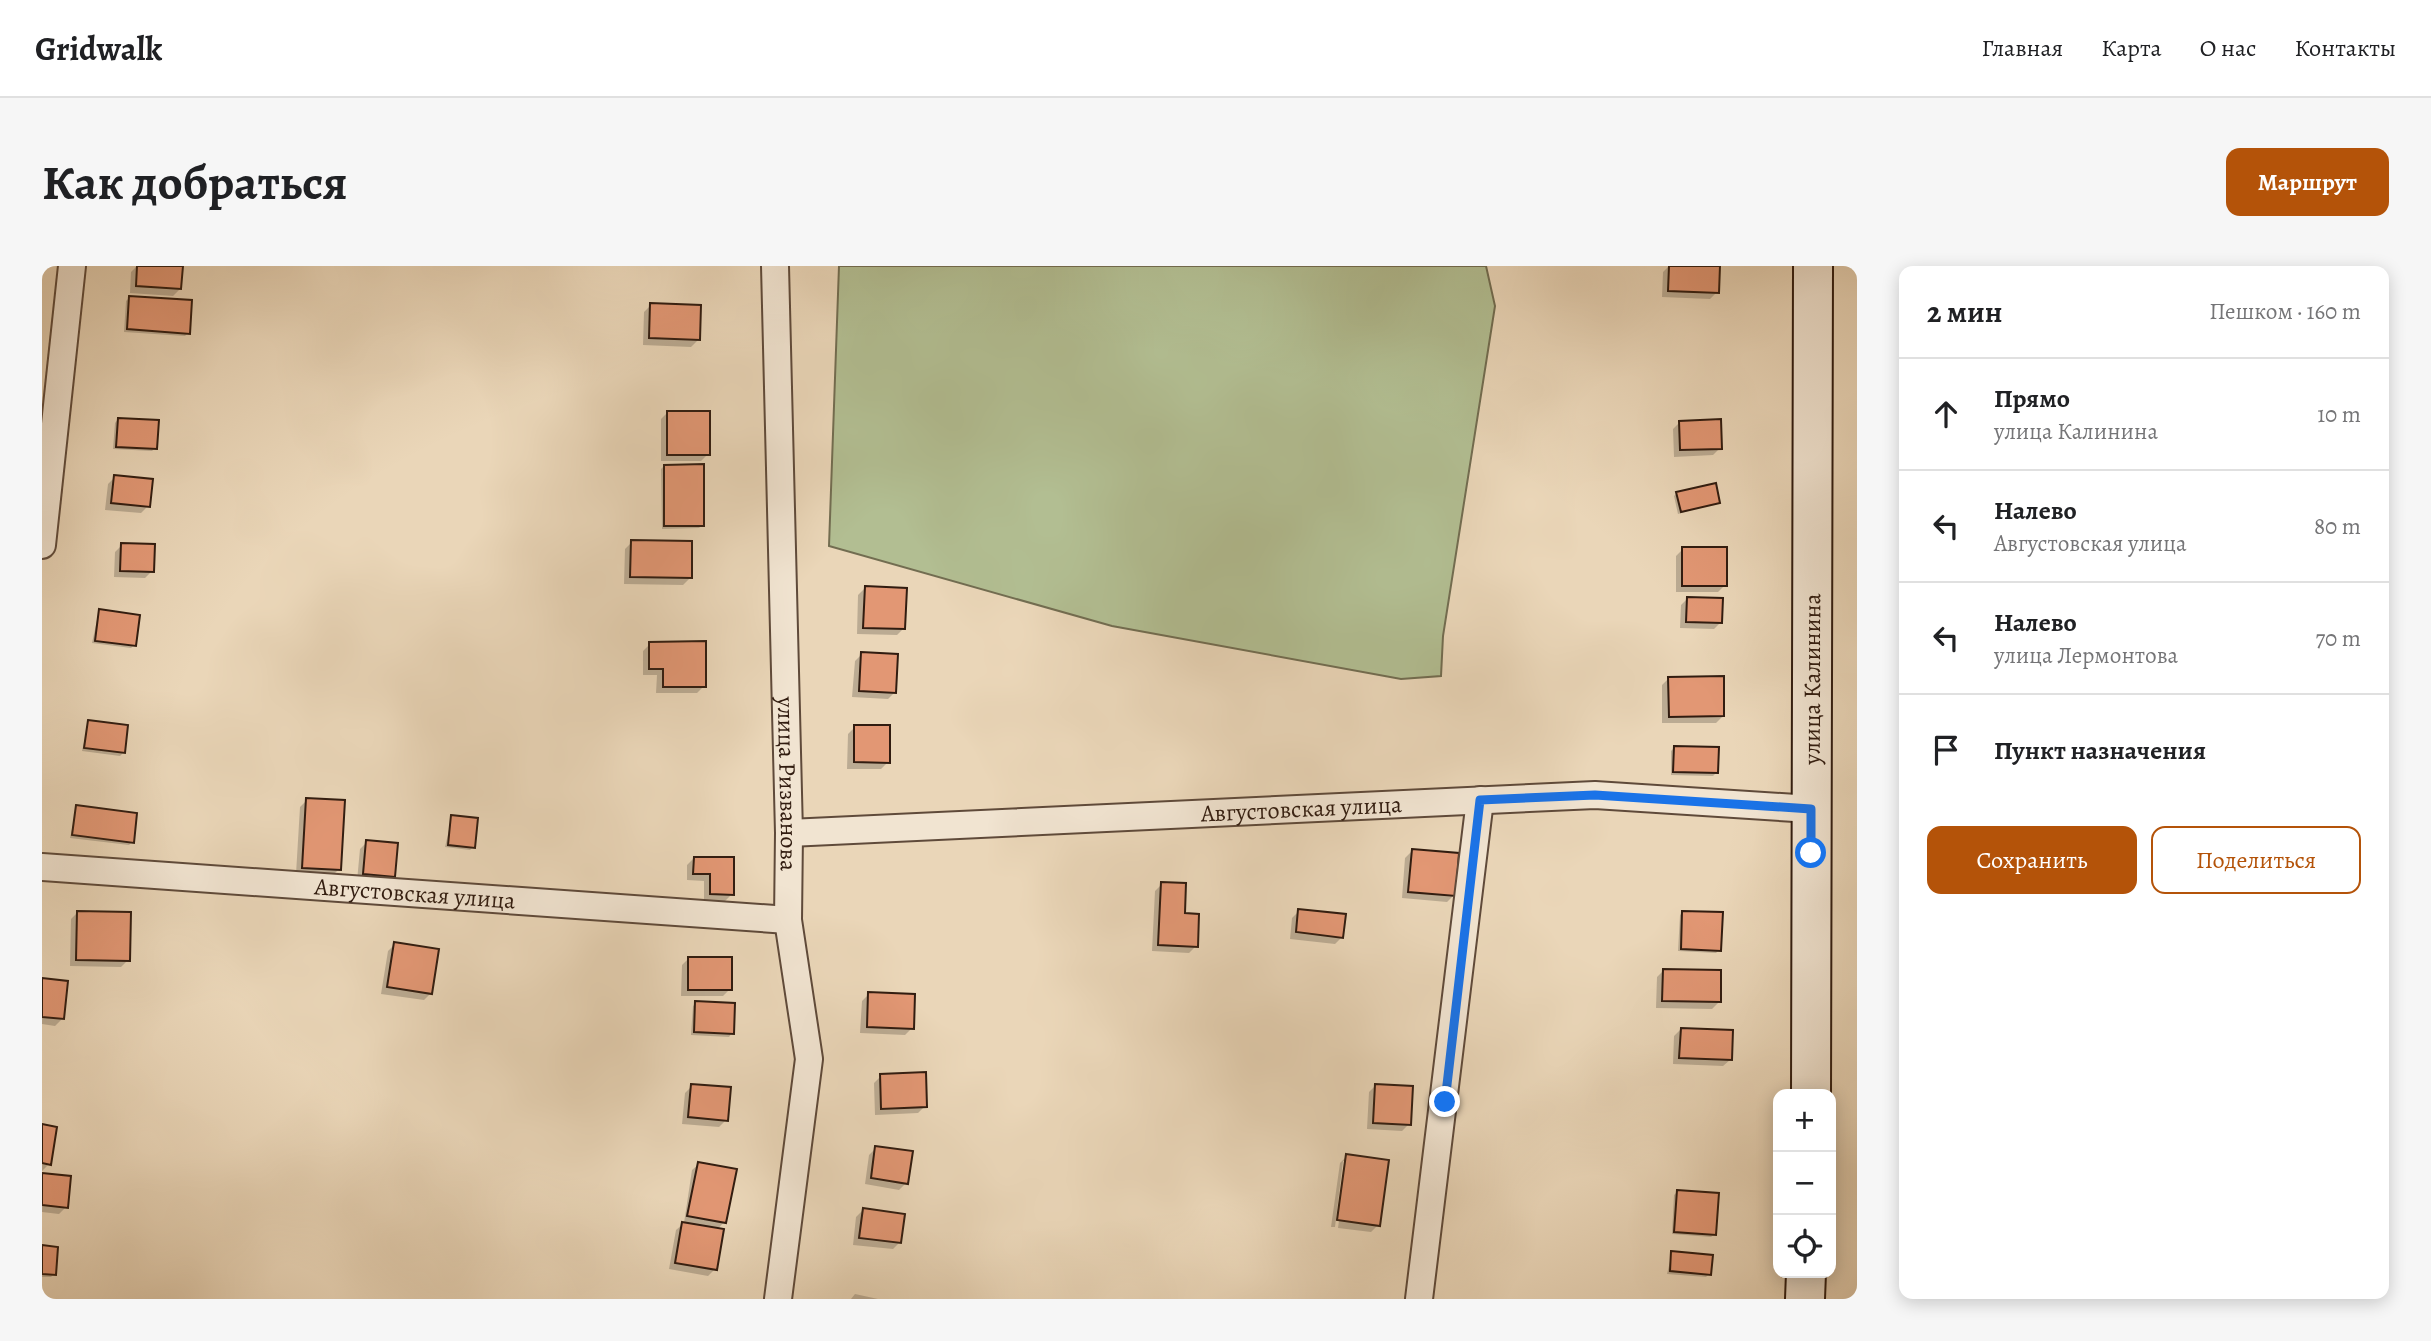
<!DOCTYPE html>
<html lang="ru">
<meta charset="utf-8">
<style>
body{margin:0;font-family:Alegreya,serif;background:#f6f6f6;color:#202124}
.controls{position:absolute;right:21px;bottom:21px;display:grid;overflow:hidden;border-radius:14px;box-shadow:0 4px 18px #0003}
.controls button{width:63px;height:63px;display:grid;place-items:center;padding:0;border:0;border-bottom:2px solid #e0e0e0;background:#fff;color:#202124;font:35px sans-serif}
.stop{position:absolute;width:21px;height:21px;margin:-16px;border:5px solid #1a73e8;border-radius:50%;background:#fff}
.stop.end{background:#1a73e8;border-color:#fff;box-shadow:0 2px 7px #0008}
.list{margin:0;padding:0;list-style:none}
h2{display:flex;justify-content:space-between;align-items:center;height:91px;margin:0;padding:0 28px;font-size:30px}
h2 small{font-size:23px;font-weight:400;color:#757577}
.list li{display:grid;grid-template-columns:46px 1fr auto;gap:21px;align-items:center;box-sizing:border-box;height:112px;padding:0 28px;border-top:2px solid #e0e0e0}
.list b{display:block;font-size:26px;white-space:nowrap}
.list p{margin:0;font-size:23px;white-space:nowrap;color:#757577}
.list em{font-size:23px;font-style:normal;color:#757577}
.actions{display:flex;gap:14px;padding:21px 28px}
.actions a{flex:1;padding:16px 0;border:2px solid #b45309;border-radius:14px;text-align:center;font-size:24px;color:#b45309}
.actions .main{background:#b45309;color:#fff}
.icon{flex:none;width:38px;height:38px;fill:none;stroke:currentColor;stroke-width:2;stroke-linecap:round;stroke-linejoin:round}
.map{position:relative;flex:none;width:1815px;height:1033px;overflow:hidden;border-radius:14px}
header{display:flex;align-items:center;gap:42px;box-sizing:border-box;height:98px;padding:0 35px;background:#fff;border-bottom:2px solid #e0e0e0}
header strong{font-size:33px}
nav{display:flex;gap:38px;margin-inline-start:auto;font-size:24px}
.intro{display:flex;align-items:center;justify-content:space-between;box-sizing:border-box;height:168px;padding:0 42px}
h1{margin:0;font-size:49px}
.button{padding:18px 32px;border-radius:14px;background:#b45309;color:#fff;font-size:24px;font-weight:700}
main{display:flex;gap:42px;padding:0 42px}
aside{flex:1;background:#fff;border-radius:14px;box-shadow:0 4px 18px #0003}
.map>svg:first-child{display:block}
</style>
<header>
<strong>Gridwalk</strong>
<nav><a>Главная</a><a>Карта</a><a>О нас</a><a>Контакты</a></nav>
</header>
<div class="intro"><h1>Как добраться</h1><a class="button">Маршрут</a></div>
<main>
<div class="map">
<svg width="1815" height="1033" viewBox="0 0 1815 1033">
<rect width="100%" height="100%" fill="#ead6b8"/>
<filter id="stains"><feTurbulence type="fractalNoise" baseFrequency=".00286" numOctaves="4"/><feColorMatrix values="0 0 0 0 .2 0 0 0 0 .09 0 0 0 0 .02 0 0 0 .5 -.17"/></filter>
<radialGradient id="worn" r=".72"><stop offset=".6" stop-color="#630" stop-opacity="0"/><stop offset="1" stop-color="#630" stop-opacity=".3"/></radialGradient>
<path fill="#b2be92" stroke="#726d51" stroke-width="2" d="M 797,0 L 1444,0 L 1453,40 L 1401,370 L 1399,410 L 1359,413 L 1070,360 L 787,280 Z"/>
<path fill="#0003" d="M 95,0 L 111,0 L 138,23 L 131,30 L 88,27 L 89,6 Z
M 1627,0 L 1651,0 L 1675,26 L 1668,33 L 1620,31 L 1621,6 Z
M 87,32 L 146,67 L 143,70 L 82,66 L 84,35 Z
M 609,39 L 656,74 L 649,81 L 601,79 L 602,46 Z
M 626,146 L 666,188 L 659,195 L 619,195 L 619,153 Z
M 76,153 L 113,182 L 110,185 L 71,183 L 73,157 Z
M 1638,156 L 1678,182 L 1671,189 L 1632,191 L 1631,163 Z
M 622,200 L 660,259 L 657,262 L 620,263 L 619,203 Z
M 73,211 L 106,240 L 99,247 L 63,244 L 66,218 Z
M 1635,227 L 1676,236 L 1636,248 L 1632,230 Z
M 590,276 L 648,312 L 641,319 L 582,318 L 583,283 Z
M 80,279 L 110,305 L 103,312 L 72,311 L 73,286 Z
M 1641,283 L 1683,319 L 1676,326 L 1634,326 L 1634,290 Z
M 823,322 L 862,362 L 855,369 L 815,368 L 816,329 Z
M 1646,332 L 1679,356 L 1672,363 L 1638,362 L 1639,339 Z
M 57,345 L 92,379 L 89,382 L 50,377 Z
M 608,378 L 662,420 L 655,427 L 614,427 L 615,409 L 601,409 L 601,385 Z
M 820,388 L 853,426 L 846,433 L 810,431 L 813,395 Z
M 1627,412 L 1681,450 L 1674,457 L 1620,457 L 1620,419 Z
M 47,456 L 81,487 L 78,490 L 40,485 Z
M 813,461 L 846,496 L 839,503 L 805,503 L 806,468 Z
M 1632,482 L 1674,507 L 1671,510 L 1629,509 L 1629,485 Z
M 265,534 L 297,603 L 290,610 L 254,608 L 258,541 Z
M 35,541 L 90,576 L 87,579 L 28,572 Z
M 410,551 L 431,581 L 428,584 L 403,581 Z
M 325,576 L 351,611 L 344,618 L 315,615 L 318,583 Z
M 1370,585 L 1412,629 L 1405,636 L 1360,632 L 1363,592 Z
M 652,592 L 690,628 L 683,635 L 662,635 L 662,615 L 645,614 L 645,599 Z
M 1120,618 L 1141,648 L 1154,680 L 1147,687 L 1110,685 L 1113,625 Z
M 1257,645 L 1300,671 L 1293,678 L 1248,673 L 1250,652 Z
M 36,646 L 86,694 L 79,701 L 28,700 L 29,653 Z
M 1641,646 L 1677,684 L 1674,687 L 1636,685 L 1638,649 Z
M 353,678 L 389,727 L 382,734 L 339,728 L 346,685 Z
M 647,692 L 688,723 L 681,730 L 639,730 L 640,699 Z
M 1622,704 L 1677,736 L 1670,743 L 1614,742 L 1615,711 Z
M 0,713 L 20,753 L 13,760 L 0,758 Z
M 827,728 L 870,762 L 863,769 L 818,767 L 820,735 Z
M 654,737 L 690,767 L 687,771 L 649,769 L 651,740 Z
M 1639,763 L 1688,794 L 1681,800 L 1631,798 L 1632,770 Z
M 839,810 L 883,840 L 876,847 L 833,849 L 832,817 Z
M 1334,819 L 1367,858 L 1360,865 L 1325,863 L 1327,826 Z
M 650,820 L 684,854 L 677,861 L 640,858 L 643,827 Z
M 0,860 L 7,898 L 0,905 Z
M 834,882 L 864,917 L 857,924 L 823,918 L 827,889 Z
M 1305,890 L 1336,959 L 1329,966 L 1296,962 L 1305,895 L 1301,895 L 1293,961 L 1289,961 L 1298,897 Z
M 657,898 L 682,956 L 675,964 L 673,1003 L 666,1010 L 627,1003 L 634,964 L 642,957 L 650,904 Z
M 0,909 L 24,941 L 17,948 L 0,946 Z
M 1635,926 L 1673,968 L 1669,971 L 1630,968 L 1632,929 Z
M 821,944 L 858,976 L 851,983 L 811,979 L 814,951 Z
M 0,981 L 12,1008 L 9,1011 L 0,1011 Z
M 1630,987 L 1667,1008 L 1664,1011 L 1625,1008 Z
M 813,1028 L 836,1033 L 809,1033 Z"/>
<path fill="#e29774" stroke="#311c10" stroke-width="2" d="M 95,0 L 141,0 L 139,23 L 94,20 Z
M 1627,0 L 1678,0 L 1677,27 L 1626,25 Z
M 87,30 L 150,34 L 148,68 L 85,63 Z
M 608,37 L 659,39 L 658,74 L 607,72 Z
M 625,145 L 668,145 L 668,189 L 625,189 Z
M 76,152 L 117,154 L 115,183 L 74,181 Z
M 1679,153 L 1680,183 L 1638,184 L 1637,155 Z
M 662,198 L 662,260 L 622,260 L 622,199 Z
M 72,209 L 111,213 L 108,241 L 69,237 Z
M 1674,217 L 1678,237 L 1639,246 L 1634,226 Z
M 589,274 L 650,275 L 650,312 L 588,311 Z
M 79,277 L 113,278 L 112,306 L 78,305 Z
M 1640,281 L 1685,281 L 1685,320 L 1640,320 Z
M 823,320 L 865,322 L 863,363 L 821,362 Z
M 1645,331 L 1681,332 L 1680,357 L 1644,356 Z
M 57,343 L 98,349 L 94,380 L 53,375 Z
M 664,375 L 664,421 L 621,421 L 621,403 L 607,403 L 607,376 Z
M 819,386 L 856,388 L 854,427 L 817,425 Z
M 1682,410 L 1682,450 L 1627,451 L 1626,411 Z
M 46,454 L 86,459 L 83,487 L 42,482 Z
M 812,459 L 848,459 L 848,497 L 812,496 Z
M 1632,480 L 1677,481 L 1676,507 L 1631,506 Z
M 264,532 L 303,534 L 299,604 L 260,602 Z
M 34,539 L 95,547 L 92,577 L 30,569 Z
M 409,549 L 436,552 L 433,582 L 406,579 Z
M 324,574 L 356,577 L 353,611 L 321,608 Z
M 1370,583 L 1417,587 L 1414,630 L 1366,626 Z
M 652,591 L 692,591 L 692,629 L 668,628 L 668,608 L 651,608 Z
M 1119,616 L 1144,617 L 1143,647 L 1157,648 L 1156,681 L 1116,679 Z
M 1256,643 L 1304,648 L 1301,672 L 1254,666 Z
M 35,645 L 89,646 L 88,695 L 34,694 Z
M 1640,645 L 1681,646 L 1679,685 L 1639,683 Z
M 352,676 L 397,683 L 390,728 L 345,721 Z
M 646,691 L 690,691 L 690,724 L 646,724 Z
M 1621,703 L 1679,704 L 1679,736 L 1620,735 Z
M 0,712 L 26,715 L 22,753 L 0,751 Z
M 826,726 L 873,728 L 872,763 L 825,761 Z
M 653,735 L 693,737 L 692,768 L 652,766 Z
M 1639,762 L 1691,764 L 1690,794 L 1637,792 Z
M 884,806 L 885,841 L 839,843 L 838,808 Z
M 649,818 L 689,821 L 686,855 L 646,851 Z
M 1333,818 L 1371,820 L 1369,859 L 1331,857 Z
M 0,858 L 15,861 L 9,899 L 0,897 Z
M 833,880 L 871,885 L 866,918 L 829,912 Z
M 1304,888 L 1347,894 L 1338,960 L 1295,954 Z
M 656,896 L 695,903 L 684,957 L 645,950 Z
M 0,907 L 29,910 L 26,942 L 0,939 Z
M 1635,924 L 1677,927 L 1674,969 L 1632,966 Z
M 821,942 L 863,948 L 859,977 L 817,972 Z
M 640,956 L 682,963 L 675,1004 L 633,997 Z
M 0,979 L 16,981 L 14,1009 L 0,1008 Z
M 1629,985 L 1671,989 L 1669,1009 L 1628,1005 Z"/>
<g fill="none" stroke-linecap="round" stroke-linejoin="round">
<g stroke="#5f4a3a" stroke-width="30">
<g id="street">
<path id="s1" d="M 733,0 L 747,567 L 746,654 L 767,793 L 736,1033"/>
<path d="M 0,279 L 30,0"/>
<path id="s2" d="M 747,567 L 1553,529 L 1769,543"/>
<path id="s3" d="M 0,601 L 746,654"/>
<path d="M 1377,1033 L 1438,534"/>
</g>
</g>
<g stroke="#311c10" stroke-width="42">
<g id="secondary">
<path id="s4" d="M 1769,828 L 1771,0"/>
<path d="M 1763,1033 L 1764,1007"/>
</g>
</g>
<use href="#street" stroke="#f1e4d1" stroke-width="26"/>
<use href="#secondary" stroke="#f1e4d1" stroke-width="38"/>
</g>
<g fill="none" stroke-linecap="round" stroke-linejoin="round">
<path stroke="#1a73e8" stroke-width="9" d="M 1403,836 L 1438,534 L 1553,529 L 1769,543 L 1769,587"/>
</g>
<g text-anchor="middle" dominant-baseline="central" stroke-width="5" stroke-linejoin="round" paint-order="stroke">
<g font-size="24" fill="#311c10" stroke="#f1e4d1">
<text stroke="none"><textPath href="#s4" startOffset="415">улица Калинина</textPath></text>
<text stroke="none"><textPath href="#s1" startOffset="518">улица Ризванова</textPath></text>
<text stroke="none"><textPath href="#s2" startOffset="513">Августовская улица</textPath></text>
<text stroke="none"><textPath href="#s3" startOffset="374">Августовская улица</textPath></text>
</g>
</g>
<rect width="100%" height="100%" filter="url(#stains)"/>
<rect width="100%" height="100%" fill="url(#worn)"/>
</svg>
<div class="controls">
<button>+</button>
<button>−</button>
<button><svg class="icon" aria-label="locate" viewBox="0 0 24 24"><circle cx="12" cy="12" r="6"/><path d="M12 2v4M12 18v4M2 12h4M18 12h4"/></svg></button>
</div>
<div class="stop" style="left:1769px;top:587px"></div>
<div class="stop end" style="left:1403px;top:836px"></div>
</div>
<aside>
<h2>2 мин<small>Пешком · 160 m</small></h2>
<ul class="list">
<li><svg class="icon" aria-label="ahead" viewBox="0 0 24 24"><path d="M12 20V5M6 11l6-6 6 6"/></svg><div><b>Прямо</b><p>улица Калинина</p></div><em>10 m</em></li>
<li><svg class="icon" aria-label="left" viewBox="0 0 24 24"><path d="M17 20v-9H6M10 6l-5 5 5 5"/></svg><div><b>Налево</b><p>Августовская улица</p></div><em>80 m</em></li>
<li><svg class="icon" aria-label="left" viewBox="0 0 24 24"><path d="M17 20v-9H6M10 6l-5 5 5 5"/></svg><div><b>Налево</b><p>улица Лермонтова</p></div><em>70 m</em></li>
<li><svg class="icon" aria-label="arrive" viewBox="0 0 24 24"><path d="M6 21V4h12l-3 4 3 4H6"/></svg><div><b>Пункт назначения</b></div></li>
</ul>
<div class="actions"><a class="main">Сохранить</a><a>Поделиться</a></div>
</aside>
</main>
